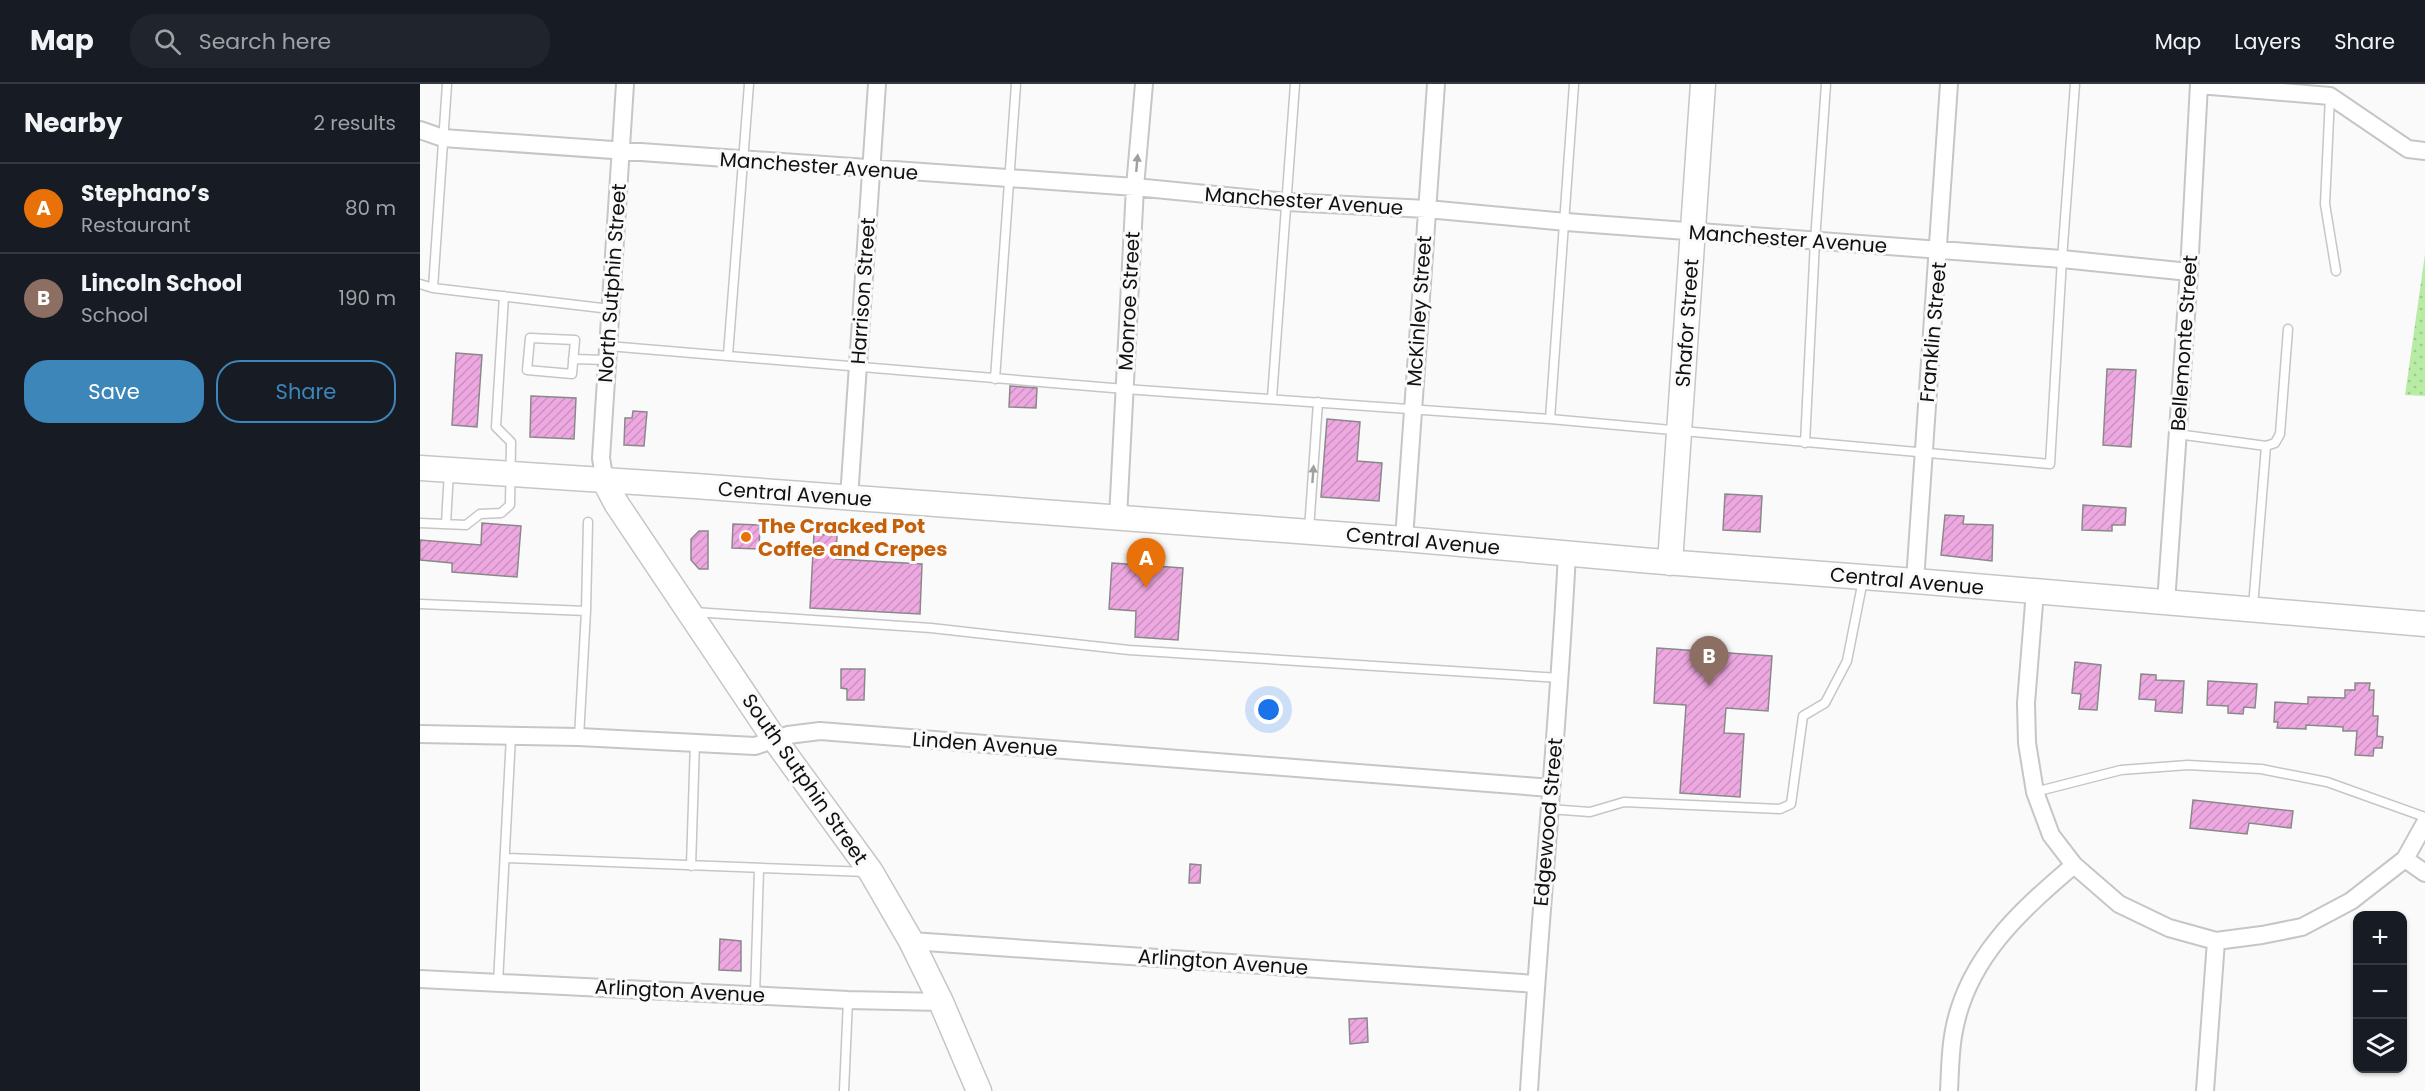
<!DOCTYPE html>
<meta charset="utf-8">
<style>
body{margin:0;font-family:Poppins,sans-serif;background:#20242c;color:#f1f3f6}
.controls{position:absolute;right:18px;bottom:18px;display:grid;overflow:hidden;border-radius:12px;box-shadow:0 2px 4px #0004}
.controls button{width:54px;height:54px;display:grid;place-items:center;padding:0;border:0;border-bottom:2px solid #363941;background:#171b24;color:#f1f3f6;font:30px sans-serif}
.you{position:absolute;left:849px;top:626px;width:21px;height:21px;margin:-15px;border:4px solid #fff;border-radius:50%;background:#1a73e8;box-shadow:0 0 0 9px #1a73e833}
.badge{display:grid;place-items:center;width:39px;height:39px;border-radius:50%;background:#3c86b9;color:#fff;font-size:20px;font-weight:700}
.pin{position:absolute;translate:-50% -50px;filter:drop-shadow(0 2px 3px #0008)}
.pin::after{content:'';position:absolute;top:32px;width:21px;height:18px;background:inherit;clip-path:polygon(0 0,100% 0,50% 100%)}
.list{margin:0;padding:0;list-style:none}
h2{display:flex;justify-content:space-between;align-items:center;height:78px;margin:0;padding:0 24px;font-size:26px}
h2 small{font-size:20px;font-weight:400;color:#9ea1a6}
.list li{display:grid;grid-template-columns:39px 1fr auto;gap:18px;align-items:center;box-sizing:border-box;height:90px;padding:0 24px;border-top:2px solid #363941}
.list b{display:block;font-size:22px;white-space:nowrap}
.list p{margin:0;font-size:20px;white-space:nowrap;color:#9ea1a6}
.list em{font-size:20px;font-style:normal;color:#9ea1a6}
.actions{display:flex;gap:12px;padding:18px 24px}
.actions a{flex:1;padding:14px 0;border:2px solid #3c86b9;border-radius:24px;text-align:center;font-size:21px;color:#3c86b9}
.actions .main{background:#3c86b9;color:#fff}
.icon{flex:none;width:33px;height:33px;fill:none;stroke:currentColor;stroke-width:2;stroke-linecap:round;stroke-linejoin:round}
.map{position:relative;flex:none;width:2005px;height:1007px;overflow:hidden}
header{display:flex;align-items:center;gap:36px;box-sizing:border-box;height:84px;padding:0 30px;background:#171b24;border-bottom:2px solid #363941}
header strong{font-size:28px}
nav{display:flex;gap:33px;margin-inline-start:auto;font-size:21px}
.search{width:420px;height:54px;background:#20242c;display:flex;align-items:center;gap:15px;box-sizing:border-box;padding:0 21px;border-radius:24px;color:#9ea1a6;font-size:22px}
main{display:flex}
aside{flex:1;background:#171b24}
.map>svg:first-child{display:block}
</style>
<header>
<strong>Map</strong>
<div class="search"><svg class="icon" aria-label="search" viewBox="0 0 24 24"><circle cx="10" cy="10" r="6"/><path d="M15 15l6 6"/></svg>Search here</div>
<nav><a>Map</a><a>Layers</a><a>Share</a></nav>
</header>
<main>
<aside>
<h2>Nearby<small>2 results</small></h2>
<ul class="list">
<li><span class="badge" style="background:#e8710a">A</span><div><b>Stephano’s</b><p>Restaurant</p></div><em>80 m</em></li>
<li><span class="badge" style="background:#8d6e63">B</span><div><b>Lincoln School</b><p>School</p></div><em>190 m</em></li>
</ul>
<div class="actions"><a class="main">Save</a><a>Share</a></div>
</aside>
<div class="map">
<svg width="2005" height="1007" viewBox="0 0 2005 1007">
<defs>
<pattern id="park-dots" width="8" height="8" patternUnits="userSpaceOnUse" patternTransform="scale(1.5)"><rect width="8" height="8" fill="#b8eca5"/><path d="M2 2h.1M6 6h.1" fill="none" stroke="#9dc98d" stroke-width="1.8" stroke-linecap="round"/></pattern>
<pattern id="building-hatch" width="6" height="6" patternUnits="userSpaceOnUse" patternTransform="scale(1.5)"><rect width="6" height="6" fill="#eea8e1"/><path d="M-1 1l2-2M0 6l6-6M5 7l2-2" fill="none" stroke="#cb90c0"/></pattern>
</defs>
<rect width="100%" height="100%" fill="#fafafb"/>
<path fill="url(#park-dots)" d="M 2005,170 L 2005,312 L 1985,311 Z"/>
<path fill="url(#building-hatch)" stroke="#8a898a" stroke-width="1.5" d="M 36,269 L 62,271 L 57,343 L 32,341 Z
M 1687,285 L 1716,286 L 1711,363 L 1683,361 Z
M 590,302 L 617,304 L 616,324 L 589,323 Z
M 111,312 L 156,314 L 154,355 L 110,353 Z
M 213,327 L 227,328 L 224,362 L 204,361 L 205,334 L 212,334 Z
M 907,335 L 940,338 L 937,377 L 962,379 L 959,417 L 901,413 Z
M 1305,410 L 1342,412 L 1340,448 L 1303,446 Z
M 1663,421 L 1706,424 L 1705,441 L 1692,441 L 1692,447 L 1662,446 Z
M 1525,431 L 1544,432 L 1543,440 L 1573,441 L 1572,477 L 1521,471 Z
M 62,439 L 101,442 L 97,493 L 32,488 L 32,479 L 0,476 L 0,456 L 61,461 Z
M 313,440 L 340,441 L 339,465 L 312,464 Z
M 279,447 L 288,447 L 288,485 L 279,485 L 271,476 L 271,455 Z
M 394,450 L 417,451 L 416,475 L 502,480 L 500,530 L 390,524 Z
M 692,479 L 763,484 L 758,556 L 715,553 L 716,527 L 689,525 Z
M 1237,564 L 1352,572 L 1348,627 L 1306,624 L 1304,649 L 1324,650 L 1320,713 L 1260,709 L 1266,621 L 1234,619 Z
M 1655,578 L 1681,581 L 1677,626 L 1659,625 L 1661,610 L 1652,609 Z
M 421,585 L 445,585 L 444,616 L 427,616 L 427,605 L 421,604 Z
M 1721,590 L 1736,591 L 1736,596 L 1764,597 L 1762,629 L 1735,627 L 1736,616 L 1719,615 Z
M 1788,597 L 1837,600 L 1835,624 L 1824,623 L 1823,630 L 1808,629 L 1808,622 L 1787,621 Z
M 1935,599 L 1950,599 L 1949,606 L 1954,606 L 1953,632 L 1958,632 L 1957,652 L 1963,653 L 1962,664 L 1954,664 L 1953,672 L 1935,671 L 1937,647 L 1923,647 L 1923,643 L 1886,641 L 1886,645 L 1857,644 L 1858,638 L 1854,638 L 1855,618 L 1888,620 L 1888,613 L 1925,614 L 1925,606 L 1935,606 Z
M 1773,716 L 1873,727 L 1871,744 L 1829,739 L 1827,750 L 1770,744 Z
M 770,780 L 781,781 L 780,799 L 769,799 Z
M 300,855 L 321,857 L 321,887 L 299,886 Z
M 947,934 L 948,958 L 930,960 L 929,935 Z"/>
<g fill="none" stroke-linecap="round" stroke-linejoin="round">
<g stroke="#c6c6c7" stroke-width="11">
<path id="lane" d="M 1910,12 L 1905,120 L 1916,187
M 0,200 L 13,204 L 190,225
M 13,204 L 27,0
M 110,254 L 155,256 L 152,290 L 107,286 Z
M 188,262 L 705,305 L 1130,335 L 1630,380 L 1642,175 L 1655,0
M 308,271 L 329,0
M 153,275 L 187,276
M 575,295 L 596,0
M 852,314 L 875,0
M 1130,335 L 1154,0
M 1757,350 L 1846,362 L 1855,359 L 1860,350 L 1868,245
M 1385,359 L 1395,157 L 1406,0
M 0,439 L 46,441 L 60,430 L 81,429 L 90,421 L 91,358 L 76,343 L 84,212
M 26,440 L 29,387
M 889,445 L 898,318
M 0,520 L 166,527
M 1833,523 L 1846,362
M 274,528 L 511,544 L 709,566 L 1140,594
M 159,653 L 166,527 L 168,438
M 1615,708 L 1701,686 L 1768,681 L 1841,685 L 1907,698 L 2005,733
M 1129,725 L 1170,728 L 1204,718 L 1360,725 L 1371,720 L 1383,632 L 1405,619 L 1427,577 L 1443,496
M 85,774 L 447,788
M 271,782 L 275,658
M 78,899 L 91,652
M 335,911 L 339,785
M 424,1007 L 428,916"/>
</g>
<g stroke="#c6c6c7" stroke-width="20">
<path id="street" d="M 1779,1 L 1910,12 L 1988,65 L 2005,67
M 0,46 L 23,54 L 715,103 L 867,118 L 1007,125 L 1146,138 L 1642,175 L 1769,188
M 185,398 L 181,374 L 205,0
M 429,414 L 457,0
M 698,434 L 715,103 L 724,0
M 984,455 L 1016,0
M 1495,497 L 1529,0
M 1615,507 L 1606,619 L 1607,659 L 1615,708 L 1631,751 L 1654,781 L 1699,820 L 1749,844 L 1796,857 L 1842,851 L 1882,843 L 1931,817 L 1985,775 L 2005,739
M 1746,519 L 1769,188 L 1779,0
M 0,650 L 159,653 L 335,662 L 368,651 L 400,647 L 1131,704
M 1985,775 L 2005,789
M 491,857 L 1116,900
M 0,895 L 428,916 L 521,918
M 1109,1007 C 1120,828 1138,649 1147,469
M 1529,1007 C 1530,989 1530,970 1533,952 C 1545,876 1599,828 1654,781
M 1785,1007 L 1796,857"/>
</g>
<g stroke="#c6c6c7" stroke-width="27">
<path id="secondary" d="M 0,384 L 275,402 L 984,455 L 1232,477 L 1495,497 L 2005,540
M 185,398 L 196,419 L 355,656 L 451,788 L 491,857 L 521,918 L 559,1007
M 1250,479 L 1283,0"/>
</g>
<use href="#lane" stroke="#fff" stroke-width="8"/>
<use href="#street" stroke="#fff" stroke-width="16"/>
<use href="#secondary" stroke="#fff" stroke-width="24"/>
</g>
<defs><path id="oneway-solid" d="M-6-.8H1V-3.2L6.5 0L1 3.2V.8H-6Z" transform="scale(1.5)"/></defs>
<g fill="#9f9f9f">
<use href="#oneway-solid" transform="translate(717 79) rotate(-85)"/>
<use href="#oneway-solid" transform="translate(893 390) rotate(-86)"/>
</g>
<circle fill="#e8710a" stroke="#fafafb" stroke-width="2" cx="326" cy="453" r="6"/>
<g text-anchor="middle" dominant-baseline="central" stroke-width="6" stroke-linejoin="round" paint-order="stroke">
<g font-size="20" fill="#101010" stroke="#fafafb">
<text transform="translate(399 82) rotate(4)">Manchester Avenue</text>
<text transform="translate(884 117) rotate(4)">Manchester Avenue</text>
<text transform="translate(1368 155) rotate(4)">Manchester Avenue</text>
<text transform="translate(192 199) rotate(-86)">North Sutphin Street</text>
<text transform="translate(443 207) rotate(-86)">Harrison Street</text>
<text transform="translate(709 217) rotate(-87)">Monroe Street</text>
<text transform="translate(999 227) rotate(-86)">McKinley Street</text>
<text transform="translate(1267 239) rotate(-86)">Shafor Street</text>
<text transform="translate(1513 248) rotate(-85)">Franklin Street</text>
<text transform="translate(1764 259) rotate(-86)">Bellemonte Street</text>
<text transform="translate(375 410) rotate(4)">Central Avenue</text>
<text transform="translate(1003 457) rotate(5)">Central Avenue</text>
<text transform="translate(1487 497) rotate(5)">Central Avenue</text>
<text transform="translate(565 660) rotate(4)">Linden Avenue</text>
<text transform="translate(385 695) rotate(55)">South Sutphin Street</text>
<text transform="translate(1128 738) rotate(-85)">Edgewood Street</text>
<text transform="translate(803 878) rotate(4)">Arlington Avenue</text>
<text transform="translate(260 907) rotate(3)">Arlington Avenue</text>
</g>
<g font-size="20" font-weight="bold" fill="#c56008" stroke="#fafafb" text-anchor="start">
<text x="338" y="442">The Cracked Pot<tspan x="338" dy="23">Coffee and Crepes</tspan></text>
</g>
</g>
</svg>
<div class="controls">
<button>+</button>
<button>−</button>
<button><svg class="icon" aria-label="layers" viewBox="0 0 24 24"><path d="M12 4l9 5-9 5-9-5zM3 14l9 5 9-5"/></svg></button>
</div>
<div class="you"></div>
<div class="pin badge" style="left:726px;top:504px;background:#e8710a">A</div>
<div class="pin badge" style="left:1289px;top:602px;background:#8d6e63">B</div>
</div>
</main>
